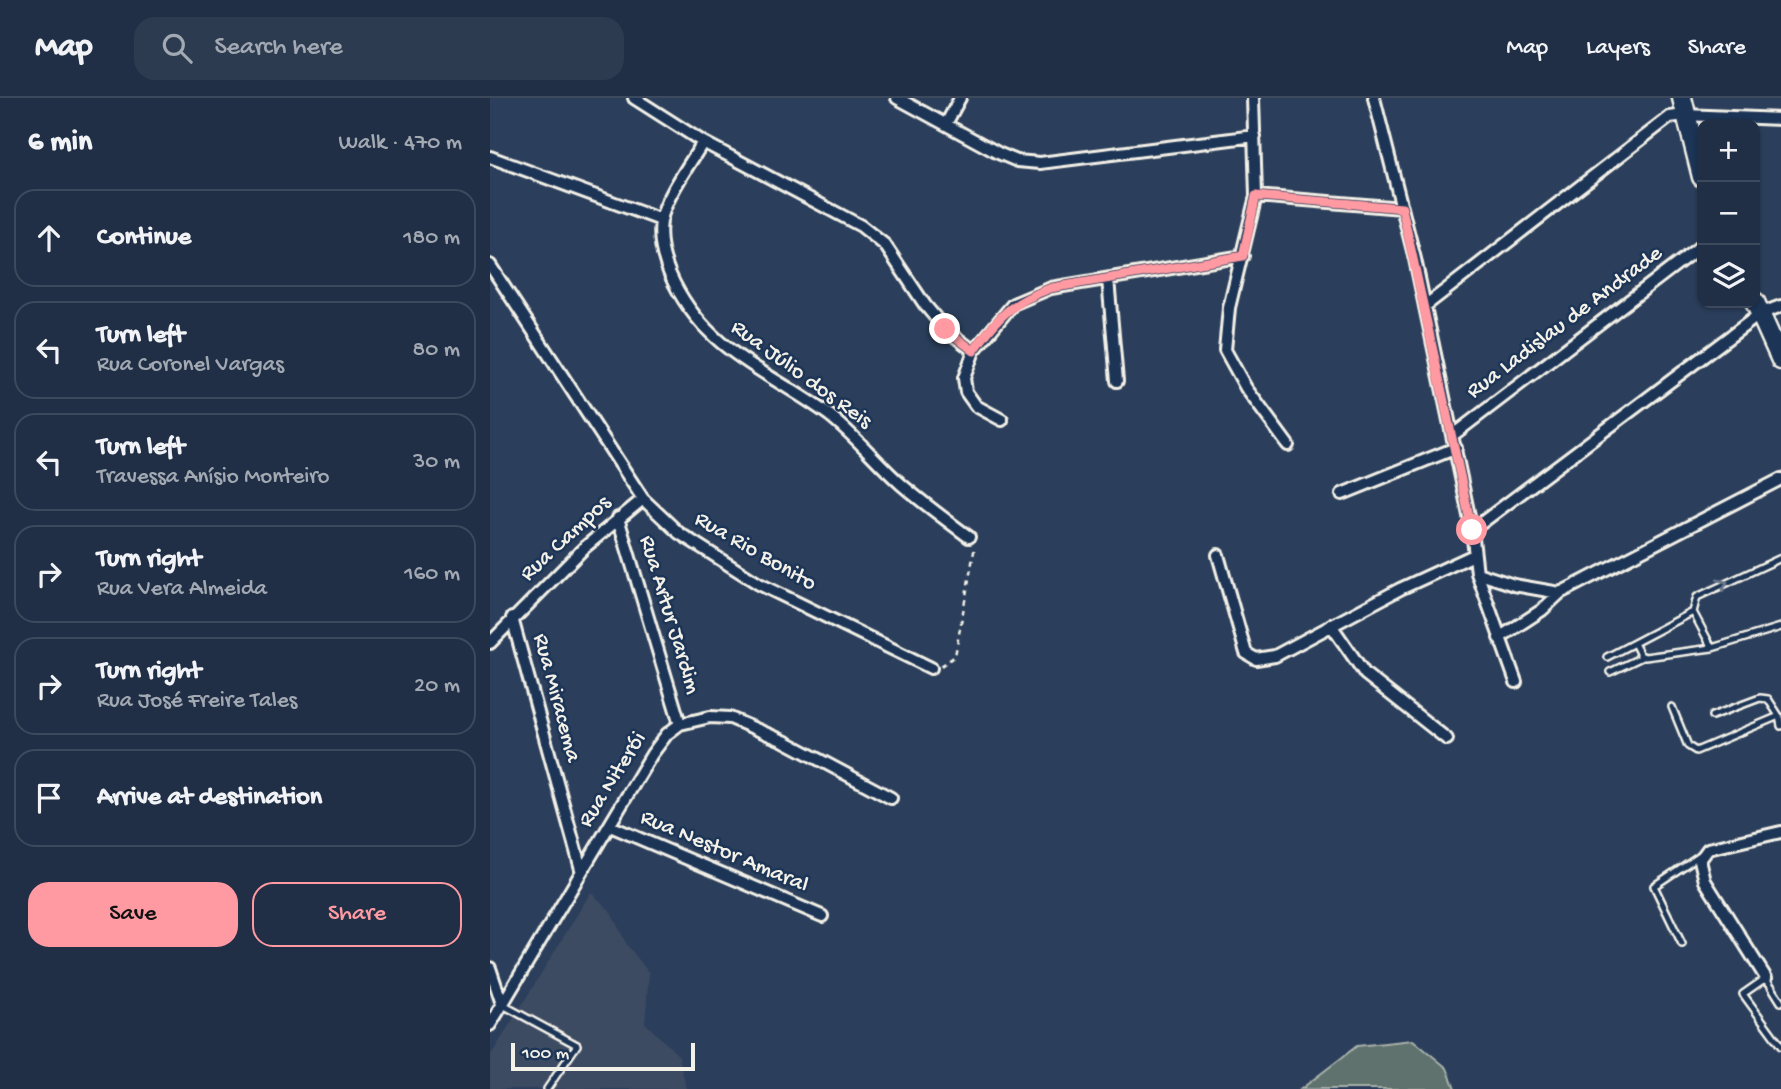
<!DOCTYPE html>
<meta charset="utf-8">
<style>
body{margin:0;font-family:"Gochi Hand",sans-serif;background:#2d3b50;color:#f1f3f6}
.controls{position:absolute;right:21px;top:21px;display:grid;overflow:hidden;border-radius:14px;box-shadow:0 2px 5px #0004}
.controls button{width:63px;height:63px;display:grid;place-items:center;padding:0;border:0;border-bottom:2px solid #3d4a5e;background:#202f45;color:#f1f3f6;font:35px sans-serif}
.scale{position:absolute;left:21px;bottom:18px;width:184px;box-sizing:border-box;padding-left:7px;border:4px solid #f4f1e8;border-top:0;font-size:19px;line-height:24px;white-space:nowrap;color:#f4f1e8;-webkit-text-stroke:5px #1d3557;paint-order:stroke}
.stop{position:absolute;width:21px;height:21px;margin:-16px;border:5px solid #ff9aa2;border-radius:50%;background:#fff}
.stop.end{background:#ff9aa2;border-color:#fff;box-shadow:0 2px 7px #0008}
.list{margin:0;padding:0;list-style:none}
h2{display:flex;justify-content:space-between;align-items:center;height:91px;margin:0;padding:0 28px;font-size:30px}
h2 small{font-size:23px;font-weight:400;color:#a2a9b3}
.list li{display:grid;grid-template-columns:46px 1fr auto;gap:21px;align-items:center;box-sizing:border-box;height:98px;margin:0 14px 14px;padding:0 14px;border:2px solid #3d4a5e;border-radius:21px}
.list b{display:block;font-size:26px;white-space:nowrap}
.list p{margin:0;font-size:23px;white-space:nowrap;color:#a2a9b3}
.list em{font-size:23px;font-style:normal;color:#a2a9b3}
.actions{display:flex;gap:14px;padding:21px 28px}
.actions a{flex:1;padding:16px 0;border:2px solid #ff9aa2;border-radius:21px;text-align:center;font-size:24px;color:#ff9aa2}
.actions .main{background:#ff9aa2;color:#111}
.icon{flex:none;width:38px;height:38px;fill:none;stroke:currentColor;stroke-width:2;stroke-linecap:round;stroke-linejoin:round}
.map{position:relative;flex:none;width:1291px;height:991px;overflow:hidden}
header{display:flex;align-items:center;gap:42px;box-sizing:border-box;height:98px;padding:0 35px;background:#202f45;border-bottom:2px solid #3d4a5e}
header strong{font-size:33px}
nav{display:flex;gap:38px;margin-inline-start:auto;font-size:24px}
.search{width:490px;height:63px;background:#2d3b50;display:flex;align-items:center;gap:18px;box-sizing:border-box;padding:0 24px;border-radius:21px;color:#a2a9b3;font-size:26px}
main{display:flex}
aside{flex:1;background:#202f45}
.map>svg:first-child{display:block}
</style>
<header>
<strong>Map</strong>
<div class="search"><svg class="icon" aria-label="search" viewBox="0 0 24 24"><circle cx="10" cy="10" r="6"/><path d="M15 15l6 6"/></svg>Search here</div>
<nav><a>Map</a><a>Layers</a><a>Share</a></nav>
</header>
<main>
<aside>
<h2>6 min<small>Walk · 470 m</small></h2>
<ul class="list">
<li><svg class="icon" aria-label="ahead" viewBox="0 0 24 24"><path d="M12 20V5M6 11l6-6 6 6"/></svg><div><b>Continue</b></div><em>180 m</em></li>
<li><svg class="icon" aria-label="left" viewBox="0 0 24 24"><path d="M17 20v-9H6M10 6l-5 5 5 5"/></svg><div><b>Turn left</b><p>Rua Coronel Vargas</p></div><em>80 m</em></li>
<li><svg class="icon" aria-label="left" viewBox="0 0 24 24"><path d="M17 20v-9H6M10 6l-5 5 5 5"/></svg><div><b>Turn left</b><p>Travessa Anísio Monteiro</p></div><em>30 m</em></li>
<li><svg class="icon" aria-label="right" viewBox="0 0 24 24"><path d="M7 20v-9h11M14 6l5 5-5 5"/></svg><div><b>Turn right</b><p>Rua Vera Almeida</p></div><em>160 m</em></li>
<li><svg class="icon" aria-label="right" viewBox="0 0 24 24"><path d="M7 20v-9h11M14 6l5 5-5 5"/></svg><div><b>Turn right</b><p>Rua José Freire Tales</p></div><em>20 m</em></li>
<li><svg class="icon" aria-label="arrive" viewBox="0 0 24 24"><path d="M6 21V4h12l-3 4 3 4H6"/></svg><div><b>Arrive at destination</b></div></li>
</ul>
<div class="actions"><a class="main">Save</a><a>Share</a></div>
</aside>
<div class="map">
<svg width="1291" height="991" viewBox="0 0 1291 991">
<rect width="100%" height="100%" fill="#2b3f5c"/>
<filter id="ink" filterUnits="userSpaceOnUse"><feTurbulence type="fractalNoise" baseFrequency=".0143" numOctaves="2"/><feDisplacementMap in="SourceGraphic" scale="14" xChannelSelector="R" yChannelSelector="G"/><feConvolveMatrix kernelMatrix="1 2 1 2 8 2 1 2 1" color-interpolation-filters="sRGB"/></filter>
<g filter="url(#ink)">
<path fill="#3c4b62" d="M 101,794 L 120,813 L 137,847 L 159,875 L 155,925 L 189,958 L 196,991 L 0,991 L 0,959 Z"/>
<path fill="#5e726d" stroke="#a9b2aa" stroke-width="2" d="M 923,942 L 957,970 L 965,991 L 811,991 L 867,948 Z"/>
<g fill="none" stroke-linecap="round" stroke-linejoin="round">
<g stroke="#f4f1e8" stroke-width="10">
<path id="lane" d="M 1291,460 L 1207,499 L 1203,514 L 1222,550 L 1291,529
M 1203,514 L 1144,545 L 1150,557 L 1155,559 L 1222,550
M 1117,559 L 1144,545
M 1120,574 L 1152,559
M 1182,609 L 1198,648 L 1206,653 L 1289,618
M 1222,618 L 1270,600 L 1278,601 L 1289,618 L 1291,628
M 1192,846 L 1164,788 L 1210,757
M 1291,904 L 1276,880 L 1253,896 L 1291,948
M 13,907 L 87,947 L 57,991"/>
</g>
<g stroke="#f4f1e8" stroke-width="16">
<path id="street" d="M 144,0 L 213,44 L 371,128 L 395,147 L 435,207 L 455,231 L 484,253
M 407,0 L 508,55 L 527,63 L 550,65 L 765,38
M 763,0 L 766,98 L 739,210 L 735,252 L 756,290 L 798,347
M 884,0 L 925,161 L 982,432 L 987,475 L 1026,584
M 456,26 L 470,0
M 213,44 C 201,64 175,100 171,123 C 168,144 175,167 184,185 C 220,256 279,273 339,317 C 366,338 386,364 412,387 C 433,405 456,422 479,439
M 0,59 L 171,122
M 766,98 L 912,110
M 0,167 L 153,401 L 189,435 L 269,486 L 441,570
M 618,181 L 627,283
M 935,208 L 1180,19 L 1194,17 L 1291,21
M 512,322 L 486,308 L 476,294 L 474,280 L 484,253 L 523,206 L 561,190 L 753,158
M 963,337 L 1212,147
M 852,396 L 966,350
M 128,420 L 190,626
M 982,432 L 1270,216 L 1291,208
M 728,457 L 756,555 L 766,561 L 785,558 L 910,491 L 984,457
M 987,475 L 1024,487 L 1070,495
M 22,520 L 91,771
M 841,527 L 875,576 L 957,641
M 1009,540 L 1052,512 L 1070,495 L 1291,381
M 0,545 L 95,449 L 153,401
M 120,728 L 332,818
M 0,870 L 12,906
M 1276,880 L 1215,783 L 1210,762 L 1218,751 L 1291,734
M 0,927 L 162,656 L 177,636 L 190,626 L 220,619 L 240,620 L 294,643 L 401,700"/>
</g>
<g stroke="#f4f1e8" stroke-width="23">
<path id="primary" d="M 1192,0 L 1212,79
M 1265,204 L 1291,262"/>
</g>
<path stroke="#f4f1e8" stroke-width="2.5" stroke-dasharray="5 5" stroke-linecap="butt" d="M 451,568 L 465,558 L 485,448"/>
<use href="#lane" stroke="#1d3557" stroke-width="5"/>
<use href="#street" stroke="#1d3557" stroke-width="10"/>
<use href="#primary" stroke="#1d3557" stroke-width="18"/>
</g>
<defs><path id="oneway-chevron" d="M-2-3.5L2.5 0L-2 3.5" fill="none" stroke-width="1.6" stroke-linecap="round" stroke-linejoin="round" transform="scale(1.75)"/></defs>
<use stroke="#68778a" href="#oneway-chevron" transform="translate(1233 486) rotate(-25)"/>
</g>
<g fill="none" stroke-linecap="round" stroke-linejoin="round" filter="url(#ink)">
<path stroke="#ff9aa2" stroke-width="9" d="M 455,231 L 484,253 C 507,219 522,204 561,190 L 753,158 L 766,98 L 912,110 L 982,432"/>
</g>
<g text-anchor="middle" dominant-baseline="central" stroke-width="5" stroke-linejoin="round" paint-order="stroke">
<g font-size="23" fill="#f4f1e8" stroke="#1d3557">
<text transform="translate(1075 225) rotate(-37)">Rua Ladislau de Andrade</text>
<text transform="translate(311 277) rotate(36)">Rua Júlio dos Reis</text>
<text transform="translate(76 441) rotate(-43)">Rua Campos</text>
<text transform="translate(265 454) rotate(30)">Rua Rio Bonito</text>
<text transform="translate(179 517) rotate(73)">Rua Artur Jardim</text>
<text transform="translate(66 600) rotate(75)">Rua Miracema</text>
<text transform="translate(123 682) rotate(-58)">Rua Niterói</text>
<text transform="translate(234 754) rotate(23)">Rua Nestor Amaral</text>
</g>
</g>
</svg>
<div class="controls">
<button>+</button>
<button>−</button>
<button><svg class="icon" aria-label="layers" viewBox="0 0 24 24"><path d="M12 4l9 5-9 5-9-5zM3 14l9 5 9-5"/></svg></button>
</div>
<div class="scale">100 m</div>
<div class="stop" style="left:982px;top:432px"></div>
<div class="stop end" style="left:455px;top:231px"></div>
</div>
</main>
